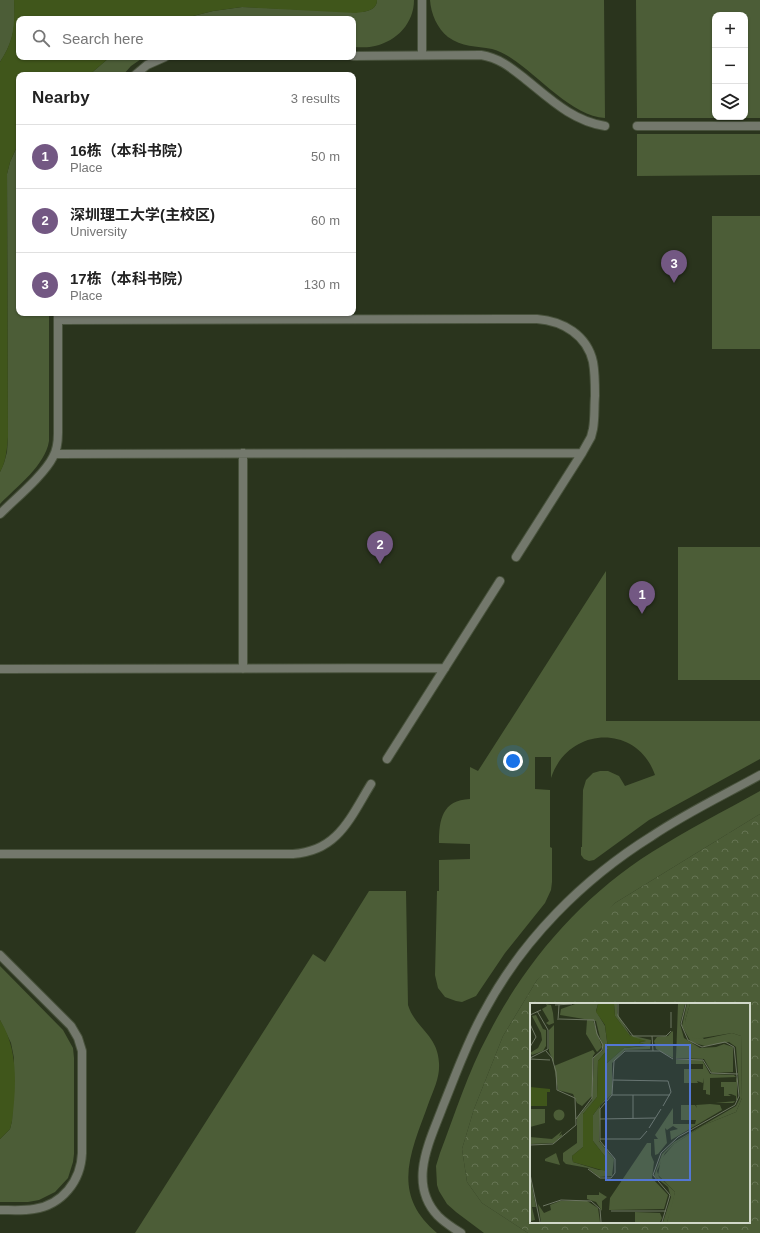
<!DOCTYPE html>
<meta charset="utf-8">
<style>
body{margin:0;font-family:Helvetica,"Noto Sans SC",sans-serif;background:#f6f6f6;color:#222}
.controls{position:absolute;right:12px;top:12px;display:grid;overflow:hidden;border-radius:8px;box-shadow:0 1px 3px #0004}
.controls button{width:36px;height:36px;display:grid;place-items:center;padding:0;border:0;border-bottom:1px solid #e0e0e0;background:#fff;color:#222;font:20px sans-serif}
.you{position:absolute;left:513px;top:761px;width:14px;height:14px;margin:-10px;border:3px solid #fff;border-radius:50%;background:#1a73e8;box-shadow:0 0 0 6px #1a73e833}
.badge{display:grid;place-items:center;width:26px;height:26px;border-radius:50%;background:#735883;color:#fff;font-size:13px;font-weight:700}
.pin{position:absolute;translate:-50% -33px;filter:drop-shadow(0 1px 2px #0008)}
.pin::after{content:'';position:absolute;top:21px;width:14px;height:12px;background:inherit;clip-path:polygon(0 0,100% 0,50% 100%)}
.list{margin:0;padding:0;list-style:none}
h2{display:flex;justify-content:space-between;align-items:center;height:52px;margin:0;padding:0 16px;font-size:17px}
h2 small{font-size:13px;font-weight:400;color:#767676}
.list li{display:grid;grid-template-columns:26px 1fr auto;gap:12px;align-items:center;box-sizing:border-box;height:64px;padding:0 16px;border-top:1px solid #e0e0e0}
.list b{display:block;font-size:15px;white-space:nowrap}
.list p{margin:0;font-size:13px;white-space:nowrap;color:#767676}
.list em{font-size:13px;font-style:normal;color:#767676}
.icon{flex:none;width:22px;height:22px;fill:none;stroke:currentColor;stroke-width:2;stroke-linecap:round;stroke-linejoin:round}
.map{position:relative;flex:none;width:760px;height:1233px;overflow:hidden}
.search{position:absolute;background:#fff;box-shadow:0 1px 3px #0004;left:16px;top:16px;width:340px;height:44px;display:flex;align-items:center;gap:10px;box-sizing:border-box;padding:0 14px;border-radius:8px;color:#767676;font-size:15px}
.panel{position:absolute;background:#fff;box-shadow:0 1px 3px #0004;left:16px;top:72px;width:340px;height:244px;border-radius:8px}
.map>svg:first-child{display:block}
</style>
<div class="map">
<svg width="760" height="1233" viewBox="0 0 760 1233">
<defs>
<pattern id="forest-crowns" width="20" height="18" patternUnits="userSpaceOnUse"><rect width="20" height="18" fill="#4c5d37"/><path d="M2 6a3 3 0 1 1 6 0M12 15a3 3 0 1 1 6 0" fill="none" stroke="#657453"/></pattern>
</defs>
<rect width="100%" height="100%" fill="#2a341d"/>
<path fill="#4c5d37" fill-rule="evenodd" d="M 0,0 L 14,0 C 16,25 14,41 0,62 Z
M 377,0 L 414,0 C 414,23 397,41 375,46 C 368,48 360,47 353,47 L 353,19 L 181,19 L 213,11 L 242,7 L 362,12 C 370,11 377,8 377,0 Z
M 430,0 L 604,0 L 605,118 C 573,117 538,75 511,58 C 505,54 499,51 492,49 C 476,46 462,47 448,37 C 437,28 431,14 430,0 Z
M 636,0 L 760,0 L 760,118 L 637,118 ZM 715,15 L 745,15 L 745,117 L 715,117 Z
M 110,57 L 144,57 L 131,66 L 123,75 L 89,75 Z
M 637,134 L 760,134 L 760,175 L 637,176 Z
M 19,142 L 19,313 L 49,313 L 49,441 C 45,466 17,486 0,504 L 0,472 L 4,463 L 7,452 L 8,437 L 7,174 L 10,162 Z
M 712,216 L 760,216 L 760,349 L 712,349 Z
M 678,547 L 760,547 L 760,680 L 678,680 Z
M 606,571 L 606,721 L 760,721 L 760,759 L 649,820 L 594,860 L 589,861 L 584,859 L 581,855 L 581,847 L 582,847 L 583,790 L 586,780 L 593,773 L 600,771 L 608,771 L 619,776 L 625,786 L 655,775 C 637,723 568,726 551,778 L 551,757 L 535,757 L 535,789 L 550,790 L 550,847 L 552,848 L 552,882 L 551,890 L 545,903 L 505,953 L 476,996 L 462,1002 L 456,1001 L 445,997 L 438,988 L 435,975 L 437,891 L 439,891 L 439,860 L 470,859 L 470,844 L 439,843 C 439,820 442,800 470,799 L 470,767 L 478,771 Z
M 760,791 L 760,814 L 615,903 L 537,980 L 503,1036 L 474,1109 L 462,1149 L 467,1182 L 482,1203 L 528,1233 L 484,1233 L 456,1212 L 447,1204 L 439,1191 L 437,1185 L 436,1166 L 440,1153 C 455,1114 468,1072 488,1035 C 525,962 582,896 652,852 C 687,830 724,811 760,791 Z
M 369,891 L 406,891 L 408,1005 C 415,1028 438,1035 439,1063 C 440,1077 434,1089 429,1102 C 412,1150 389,1193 437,1233 L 135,1233 L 313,954 L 325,962 Z
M 0,966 L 63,1030 L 73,1048 L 74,1058 L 74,1154 L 73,1162 L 68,1178 L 55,1192 L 39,1200 L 28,1202 L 0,1202 L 0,1139 L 10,1129 L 12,1121 L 14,1058 L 11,1043 L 0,1020 Z"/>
<path fill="url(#forest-crowns)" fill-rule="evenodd" d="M 760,814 L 760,1233 L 528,1233 L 482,1203 L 467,1182 L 462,1149 L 474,1109 L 503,1036 L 537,980 L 568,944 L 615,903 ZM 531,1004 L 749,1004 L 749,1222 L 531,1222 Z"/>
<path fill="#40561b" d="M 14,0 L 377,0 C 377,11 364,12 356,13 L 242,7 L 213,11 L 181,19 L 19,19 L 19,57 L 110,57 L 89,75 L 19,75 L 19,142 L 10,162 L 7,174 L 8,437 C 7,449 6,462 0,472 L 0,62 C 14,41 15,25 14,0 Z
M 0,1020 C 19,1050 16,1088 12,1121 L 10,1129 L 0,1139 Z"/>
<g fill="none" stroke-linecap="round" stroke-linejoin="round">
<g stroke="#48523c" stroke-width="10">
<path id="service" d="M 422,0 L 422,55
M 353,56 L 481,55 C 499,58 510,67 524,78 C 549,98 572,121 605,126
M 135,75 L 147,65 L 165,57
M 637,126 L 760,126
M 58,320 L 537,319 C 563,321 587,335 593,362 C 595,373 595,384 595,396 C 594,407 595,418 593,429 L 591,437 L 582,453 L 516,557
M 243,453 L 243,669
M 55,454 L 582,453
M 0,514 C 15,499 44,475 53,457 C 57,450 58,441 58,433 L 58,313
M 0,669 L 445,668
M 387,759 L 500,581
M 0,854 L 293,854 C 338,851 350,818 371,784
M 0,955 L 71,1026 L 78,1038 L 82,1051 L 82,1153 C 81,1181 62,1205 34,1209 C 23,1211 11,1210 0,1210
M 461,1233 C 453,1228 445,1223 438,1216 C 407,1183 430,1141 443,1106 C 456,1074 467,1042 484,1012 C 522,940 583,879 652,836 C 686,813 724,795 760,775"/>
</g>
<use href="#service" stroke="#73786c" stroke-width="8"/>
</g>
<g transform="translate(530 1003)">
<rect width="220" height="220" fill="#2a341d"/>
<path d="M 16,1 L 21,2 L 23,10 L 24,20 L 19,22 L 16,20 L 19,18 L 12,6 L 17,3 ZM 45,1 L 68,1 L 66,8 L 75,23 L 78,46 L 68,58 L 67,94 L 53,111 L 53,144 L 42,153 L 43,159 L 69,167 L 77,167 L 77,156 L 63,138 L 63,112 L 77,93 L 77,60 L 94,45 L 117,43 L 109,39 L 116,38 L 104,36 L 99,32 L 85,13 L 84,1 L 87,1 L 87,10 L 100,32 L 121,37 L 120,46 L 95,47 L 82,60 L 82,91 L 70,103 L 69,138 L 84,156 L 82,173 L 69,174 L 58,165 L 36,161 L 33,158 L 33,150 L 47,140 L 47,115 L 62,97 L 64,54 L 73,47 L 66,18 L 30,12 L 31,6 ZM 148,1 L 155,1 L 150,21 L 154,35 L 170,45 L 186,44 L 194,41 L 203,44 L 203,69 L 182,70 L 174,56 L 146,55 ZM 157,1 L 160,1 L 155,18 L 174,36 L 202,30 L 211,33 L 212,95 L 206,109 L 174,122 L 144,141 L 135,150 L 127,168 L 129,174 L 145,189 L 142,205 L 137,219 L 133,219 L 141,194 L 138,184 L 124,173 L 132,151 L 144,139 L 206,103 L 210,95 L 206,44 L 199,39 L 175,43 L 161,39 L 152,23 ZM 6,12 L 13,26 L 16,27 L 16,43 L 13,48 L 2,52 L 0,50 L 8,45 L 12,37 L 11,30 L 2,13 ZM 57,17 L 63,17 L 72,44 L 67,49 L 56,31 ZM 24,22 L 24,61 L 19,48 L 19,27 ZM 142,28 L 143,29 L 143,55 L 126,46 L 124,38 L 127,34 L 138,33 ZM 63,47 L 65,50 L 63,53 L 62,93 L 52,103 L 47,100 L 43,91 L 28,87 L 24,63 ZM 146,57 L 172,57 L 180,71 L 204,72 L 206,74 L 207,76 L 207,97 L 203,100 L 185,100 L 206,98 L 206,93 L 201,91 L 198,91 L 201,93 L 194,93 L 194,84 L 191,84 L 191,79 L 206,79 L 206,74 L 180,75 L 180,92 L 176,91 L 176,87 L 173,87 L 174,75 L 173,80 L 167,78 L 168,80 L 154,80 L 154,66 L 173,66 L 173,61 L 146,61 ZM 180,101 L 190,102 L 192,107 L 141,137 L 140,128 L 148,126 L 143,123 L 137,127 L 135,125 L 137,140 L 128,151 L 125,152 L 124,136 L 128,136 L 125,132 L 143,105 L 143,121 L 165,121 L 166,117 L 151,117 L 151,102 L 165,102 L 167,105 L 166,102 ZM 0,106 L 15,106 L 15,120 L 0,124 ZM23.5 112a5.5 5.5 0 1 1 11 0a5.5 5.5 0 1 1-11 0ZM 32,128 L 29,133 L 32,131 L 32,133 L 24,140 L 0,141 L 0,134 L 22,136 ZM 117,140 L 121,140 L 121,152 L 124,159 L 122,175 L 138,192 L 134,206 L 79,207 L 80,195 ZM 26,150 L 30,162 L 15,158 L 15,156 ZM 0,173 L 6,204 L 2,204 L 5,217 L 1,218 ZM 69,189 L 77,194 L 72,198 L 72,208 L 66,199 L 57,196 L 57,192 L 69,192 ZM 30,198 L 57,198 L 68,205 L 70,219 L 11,219 L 8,201 L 14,210 L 21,207 L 20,202 ZM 105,209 L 130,210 L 132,215 L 130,219 L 105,219 Z" fill="#4c5d37"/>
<path d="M 160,1 L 220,1 L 220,219 L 137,219 L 145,189 L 128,172 L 131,156 L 144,141 L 174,122 L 206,109 L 212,95 L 211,33 L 202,30 L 166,36 L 160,33 L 155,18 Z" fill="#4c5d37"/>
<path d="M 68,1 L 84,1 L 85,13 L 100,33 L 116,38 L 109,39 L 118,42 L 94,45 L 77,60 L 77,93 L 63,112 L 63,138 L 77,156 L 75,168 L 43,159 L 42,153 L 53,144 L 53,111 L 67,94 L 68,58 L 78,46 L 75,22 L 66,9 ZM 0,84 L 20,86 L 20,89 L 17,89 L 17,103 L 0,103 Z" fill="#40561b"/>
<path fill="none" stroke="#6d7662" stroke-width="1" d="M 88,1 L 88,13 L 103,33 L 136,33 L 141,28M 25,2 L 42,1M 141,9 L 141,25M 0,12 L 11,7M 29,16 L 64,17 L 67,31 L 73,42 L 72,47 L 63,55 L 62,95 L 46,116M 28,17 L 29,2M 0,21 L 6,34 L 0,44M 122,33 L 123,48M 0,55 L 18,46 L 18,27 L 7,8M 0,56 L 20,57M 146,56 L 173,57 L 181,70 L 208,71M 83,77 L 138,78 L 141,89 L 133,103M 82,92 L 140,92M 103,92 L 103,116M 70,116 L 125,115M 119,125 L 131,106M 70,136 L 110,136 L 117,128M 0,142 L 23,141 L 46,122 L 45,95 L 27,87 L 26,69 L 22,55 L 16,48M 58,166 L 70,175 L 81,175 L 85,170 L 85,156 L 70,138 L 70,106 L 82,92 L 84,58 L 95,48 L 130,48 L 143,56M 0,171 L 10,219M 13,203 L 31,197 L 61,198 L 70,206 L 71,219M 81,208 L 136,208M 132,219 L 140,192 L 123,172 L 131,150 L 148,134 L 205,102 L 209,93 L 204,44 L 195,39 L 172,44 L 158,37 L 151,21 L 156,1"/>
<path fill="#5377d4" fill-opacity="0.15" stroke="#5377d4" stroke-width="2" d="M 76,42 L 160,42 L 160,177 L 76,177 Z"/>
<rect width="220" height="220" fill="none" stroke="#d1d8ca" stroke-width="2"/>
</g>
</svg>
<div class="controls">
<button>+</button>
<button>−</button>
<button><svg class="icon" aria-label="layers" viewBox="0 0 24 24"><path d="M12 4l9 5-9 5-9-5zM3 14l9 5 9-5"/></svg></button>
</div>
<div class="you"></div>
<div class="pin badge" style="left:642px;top:614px">1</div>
<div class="pin badge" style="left:380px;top:564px">2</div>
<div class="pin badge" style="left:674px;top:283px">3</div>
<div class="search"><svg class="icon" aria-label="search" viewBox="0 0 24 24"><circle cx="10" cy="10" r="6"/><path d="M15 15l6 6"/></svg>Search here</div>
<section class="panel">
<h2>Nearby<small>3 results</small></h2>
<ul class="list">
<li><span class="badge">1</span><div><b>16栋（本科书院）</b><p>Place</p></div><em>50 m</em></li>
<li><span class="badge">2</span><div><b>深圳理工大学(主校区)</b><p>University</p></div><em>60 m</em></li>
<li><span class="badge">3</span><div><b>17栋（本科书院）</b><p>Place</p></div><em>130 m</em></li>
</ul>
</section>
</div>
